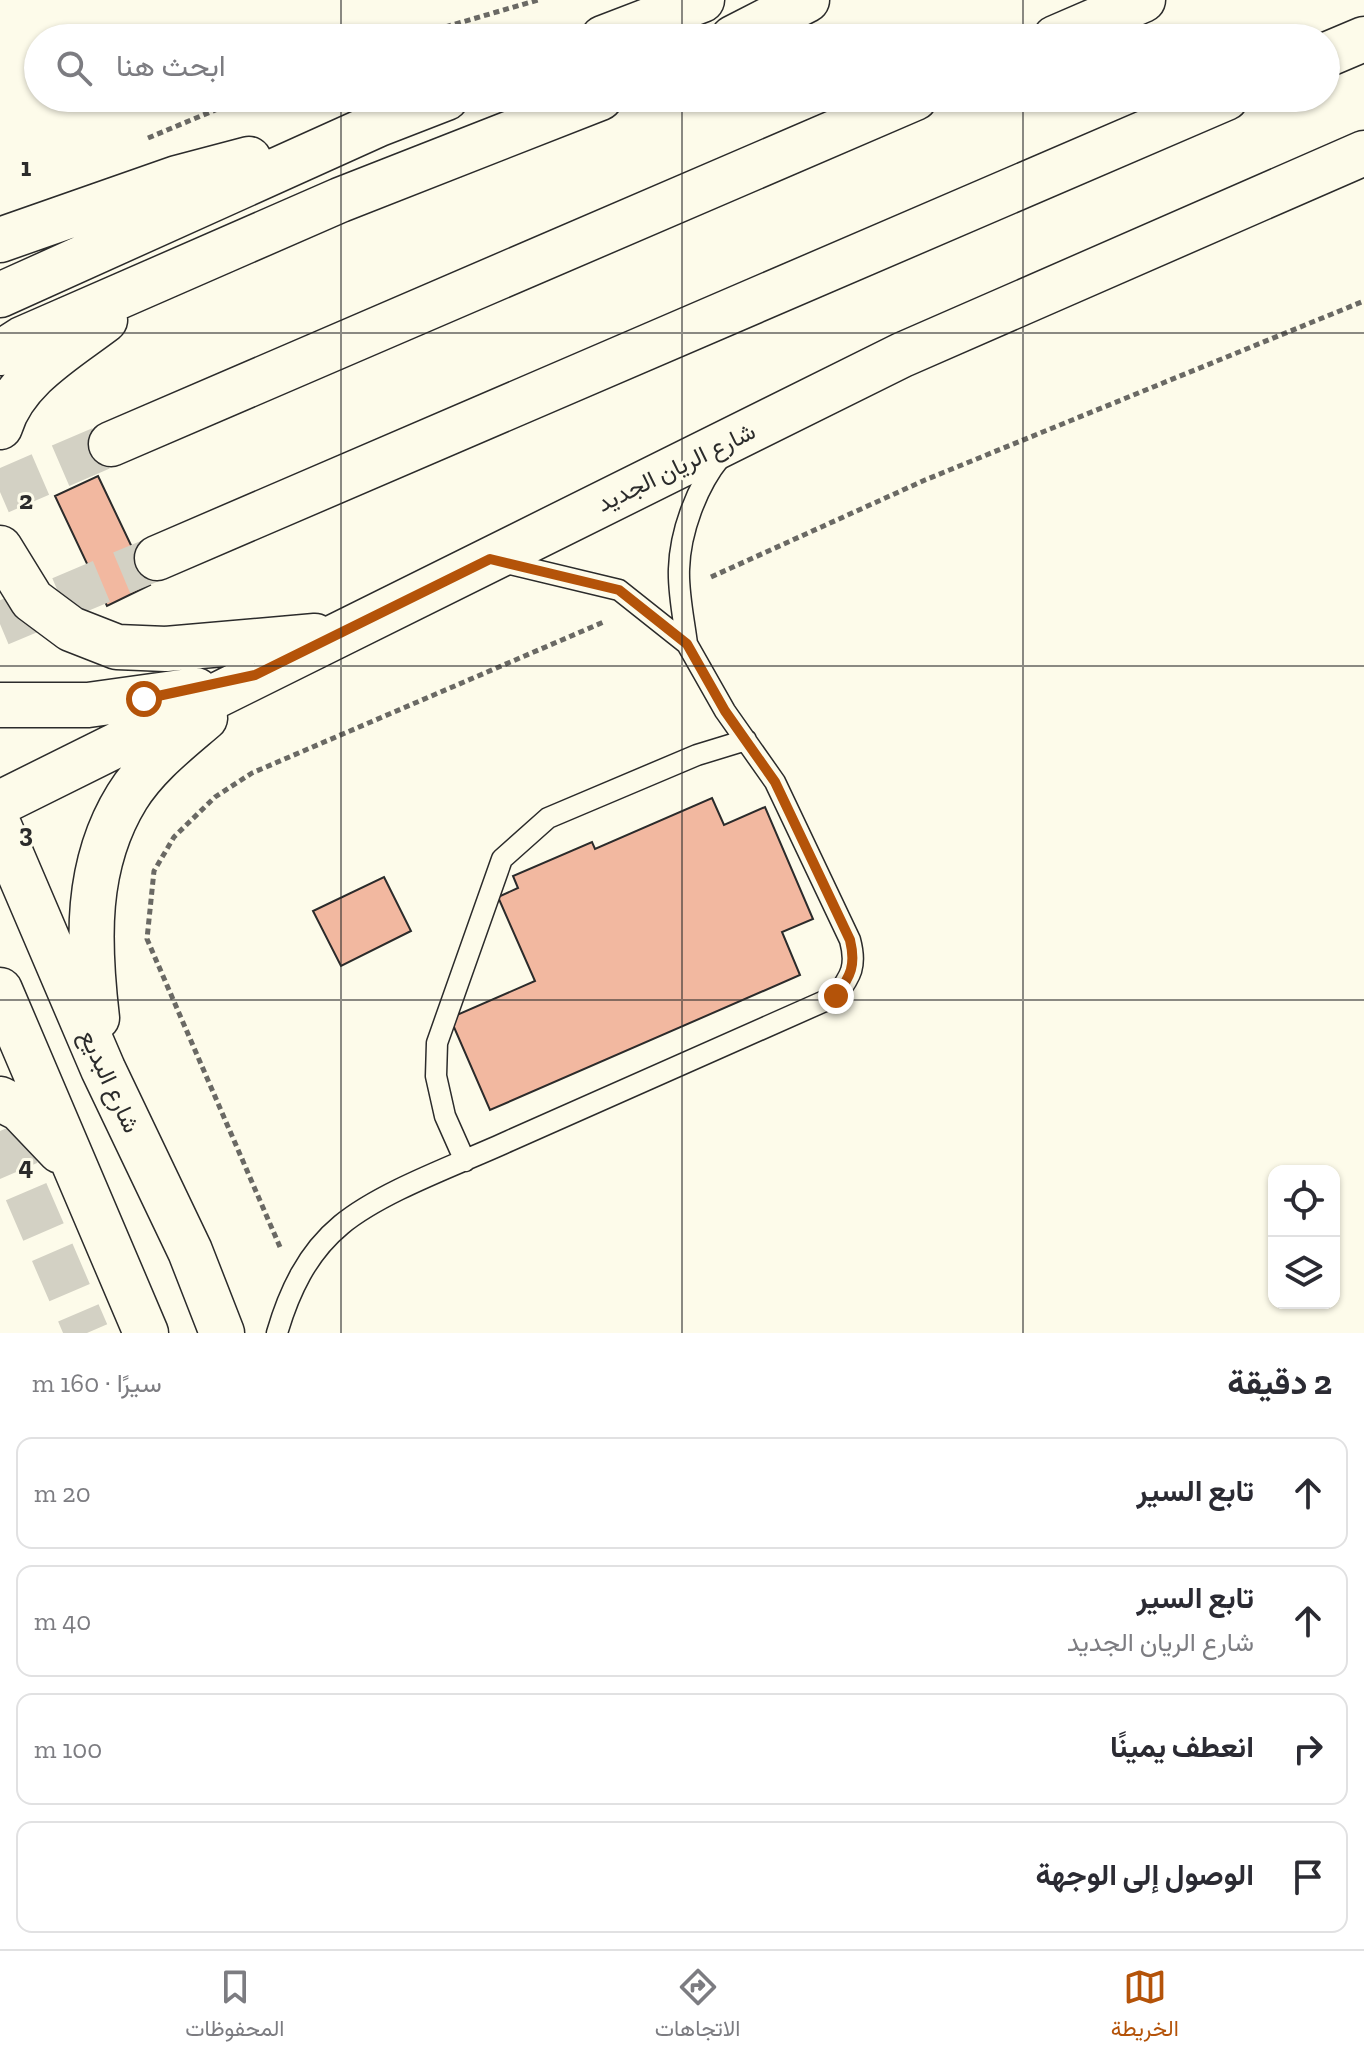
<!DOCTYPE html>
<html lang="ar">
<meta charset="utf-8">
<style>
body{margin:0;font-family:"Zilla Slab",Vazirmatn,serif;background:#f7f7f7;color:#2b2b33;direction:rtl}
.controls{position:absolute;right:24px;bottom:24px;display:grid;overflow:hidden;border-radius:16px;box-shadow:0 2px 6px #0004}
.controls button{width:72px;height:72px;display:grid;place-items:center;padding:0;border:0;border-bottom:2px solid #e1e1e2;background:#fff;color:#2b2b33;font:40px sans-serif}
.stop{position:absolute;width:24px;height:24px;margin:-18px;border:6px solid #b45309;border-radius:50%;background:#fff}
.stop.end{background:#b45309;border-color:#fff;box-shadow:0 2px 8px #0008}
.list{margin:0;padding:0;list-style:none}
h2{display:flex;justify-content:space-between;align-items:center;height:104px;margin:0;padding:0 32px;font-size:34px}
h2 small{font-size:26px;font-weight:400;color:#7c7c81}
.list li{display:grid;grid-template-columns:52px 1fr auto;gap:24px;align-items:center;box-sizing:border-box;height:112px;margin:0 16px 16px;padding:0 16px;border:2px solid #e1e1e2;border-radius:16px}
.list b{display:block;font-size:30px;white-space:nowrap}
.list p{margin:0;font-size:26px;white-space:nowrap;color:#7c7c81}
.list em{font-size:26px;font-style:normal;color:#7c7c81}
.icon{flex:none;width:44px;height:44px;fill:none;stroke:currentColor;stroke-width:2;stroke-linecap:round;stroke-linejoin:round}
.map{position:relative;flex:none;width:1364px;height:1333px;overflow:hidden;direction:ltr}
.search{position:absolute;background:#fff;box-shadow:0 2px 6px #0004;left:24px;right:24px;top:24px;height:88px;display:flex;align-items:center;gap:20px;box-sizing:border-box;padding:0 28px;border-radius:44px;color:#7c7c81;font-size:30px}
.sheet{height:616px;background:#fff}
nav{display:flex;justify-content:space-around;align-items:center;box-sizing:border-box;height:112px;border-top:2px solid #e1e1e2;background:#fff;font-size:22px;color:#7c7c81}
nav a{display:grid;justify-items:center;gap:4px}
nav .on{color:#b45309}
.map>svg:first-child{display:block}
</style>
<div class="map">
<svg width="1364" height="1333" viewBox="0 0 1364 1333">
<rect width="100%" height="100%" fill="#fdfbea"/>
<path fill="#f2b8a0" stroke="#2b2b2b" stroke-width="2" d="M 98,476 L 150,585 L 107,606 L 55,496 Z
M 712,798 L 724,825 L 765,807 L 813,919 L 782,932 L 800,975 L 490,1110 L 450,1018 L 535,981 L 498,897 L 518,888 L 513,876 L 592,842 L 595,849 Z
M 384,877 L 411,931 L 341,966 L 313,911 Z"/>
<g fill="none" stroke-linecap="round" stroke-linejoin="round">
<path stroke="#d3d1c4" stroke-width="44" stroke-dasharray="44 22" stroke-linecap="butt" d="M 0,492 L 111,444
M 0,624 L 157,558
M 0,1131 L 87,1333"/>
<g stroke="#2b2b2b" stroke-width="23">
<path id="lane" d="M 687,644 C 684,620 678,593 679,569 C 680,532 697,486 720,458
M 465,1161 L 445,1116 L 436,1076 L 437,1043 L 502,859 L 548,818 L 697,755 L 746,740
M 277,1333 C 289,1292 307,1253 341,1225 C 382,1191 459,1164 509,1141 C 618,1093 727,1045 836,996 C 851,976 857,966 850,940 L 775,782 L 725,711 L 687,644 L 619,590 L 498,561"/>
</g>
<g stroke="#2b2b2b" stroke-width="47">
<path id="secondary" d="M 603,38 L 702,0
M 733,38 L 807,0
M 0,240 L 177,178 L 249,159
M 0,295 L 379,124 L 446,98
M 0,353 L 22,339 L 340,200 L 600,98
M 0,427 C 15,378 67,349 105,320
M 0,548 L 32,600 L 71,629 L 117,647 L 166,649 L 315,636
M 0,705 L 88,705 L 196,690
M 0,803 L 902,355 L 1364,153
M 0,828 L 103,1069 L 190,1251 L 222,1333
M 0,990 L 146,1333
M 97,1018 C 88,942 85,865 127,797 C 146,766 177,742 205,718
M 0,1099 L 20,1109 L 60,1151"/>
</g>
<g stroke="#2b2b2b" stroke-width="47">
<path id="highway" d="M 1055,38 L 1143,0
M 1326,55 L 1364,39
M 111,444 L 915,98
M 157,558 L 1226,98"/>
</g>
<path stroke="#6a6964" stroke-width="5" stroke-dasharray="6 4" stroke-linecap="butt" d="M 407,38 L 538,0
M 148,138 L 244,98
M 711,577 L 925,480 L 1364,301
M 280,1247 L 147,939 L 154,871 L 174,837 L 215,797 L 252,773 L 606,621"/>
<use href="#lane" stroke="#fdfbea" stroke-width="20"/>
<use href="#secondary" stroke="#fdfbea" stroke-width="44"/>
<use href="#highway" stroke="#fdfbea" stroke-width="44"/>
</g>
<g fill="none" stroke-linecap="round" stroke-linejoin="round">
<path stroke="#b45309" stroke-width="10" d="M 144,699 L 255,675 L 490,559 L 619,590 L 687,644 L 725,711 L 775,782 L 850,940 C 856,965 851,976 836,996"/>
</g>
<path fill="none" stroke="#2b2b2b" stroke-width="2" stroke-opacity="0.55" d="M 341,0 L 341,38M 682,0 L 682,38M 1023,0 L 1023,38M 341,98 L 341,1333M 682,98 L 682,1333M 1023,98 L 1023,1333M 0,333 L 1364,333M 0,666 L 1364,666M 0,1000 L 1364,1000"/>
<g text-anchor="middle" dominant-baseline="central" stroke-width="6" stroke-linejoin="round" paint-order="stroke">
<g font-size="24" fill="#2b2b2b" stroke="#fdfbea">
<text transform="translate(676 467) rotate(-26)">شارع الريان الجديد</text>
<text transform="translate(110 1081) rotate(65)">شارع البديع</text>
</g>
</g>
<g font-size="26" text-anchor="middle" font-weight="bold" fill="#2b2b2b" stroke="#fdfbea" stroke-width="6" stroke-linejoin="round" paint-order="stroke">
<text x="26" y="176">1</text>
<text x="26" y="509">2</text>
<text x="26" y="842">3</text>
<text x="26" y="1175">4</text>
</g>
</svg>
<div class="controls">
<button><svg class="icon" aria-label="locate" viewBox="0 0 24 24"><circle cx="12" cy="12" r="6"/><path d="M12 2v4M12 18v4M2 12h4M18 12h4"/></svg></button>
<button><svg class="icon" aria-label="layers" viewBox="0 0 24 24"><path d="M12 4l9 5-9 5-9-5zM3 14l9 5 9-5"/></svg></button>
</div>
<div class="stop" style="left:144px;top:699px"></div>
<div class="stop end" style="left:836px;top:996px"></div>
<div class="search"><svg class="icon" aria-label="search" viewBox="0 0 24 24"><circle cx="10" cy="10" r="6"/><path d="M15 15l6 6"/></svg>ابحث هنا</div>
</div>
<section class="sheet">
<h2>2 دقيقة<small>سيرًا · 160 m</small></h2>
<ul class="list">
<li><svg class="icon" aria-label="ahead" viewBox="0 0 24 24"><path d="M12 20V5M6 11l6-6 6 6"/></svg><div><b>تابع السير</b></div><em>20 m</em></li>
<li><svg class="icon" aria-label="ahead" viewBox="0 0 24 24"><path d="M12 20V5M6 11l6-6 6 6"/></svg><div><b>تابع السير</b><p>شارع الريان الجديد</p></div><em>40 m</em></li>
<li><svg class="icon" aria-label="right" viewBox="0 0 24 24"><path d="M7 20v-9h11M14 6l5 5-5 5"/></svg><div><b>انعطف يمينًا</b></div><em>100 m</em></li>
<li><svg class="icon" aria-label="arrive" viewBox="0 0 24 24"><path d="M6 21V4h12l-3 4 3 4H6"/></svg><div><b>الوصول إلى الوجهة</b></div></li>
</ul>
</section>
<nav>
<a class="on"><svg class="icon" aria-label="map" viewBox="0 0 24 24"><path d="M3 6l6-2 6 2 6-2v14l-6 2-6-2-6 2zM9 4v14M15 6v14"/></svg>الخريطة</a>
<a><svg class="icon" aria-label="directions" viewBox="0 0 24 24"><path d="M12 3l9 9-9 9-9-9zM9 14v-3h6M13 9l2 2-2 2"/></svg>الاتجاهات</a>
<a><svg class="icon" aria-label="saved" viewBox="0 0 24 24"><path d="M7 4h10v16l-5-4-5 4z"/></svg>المحفوظات</a>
</nav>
